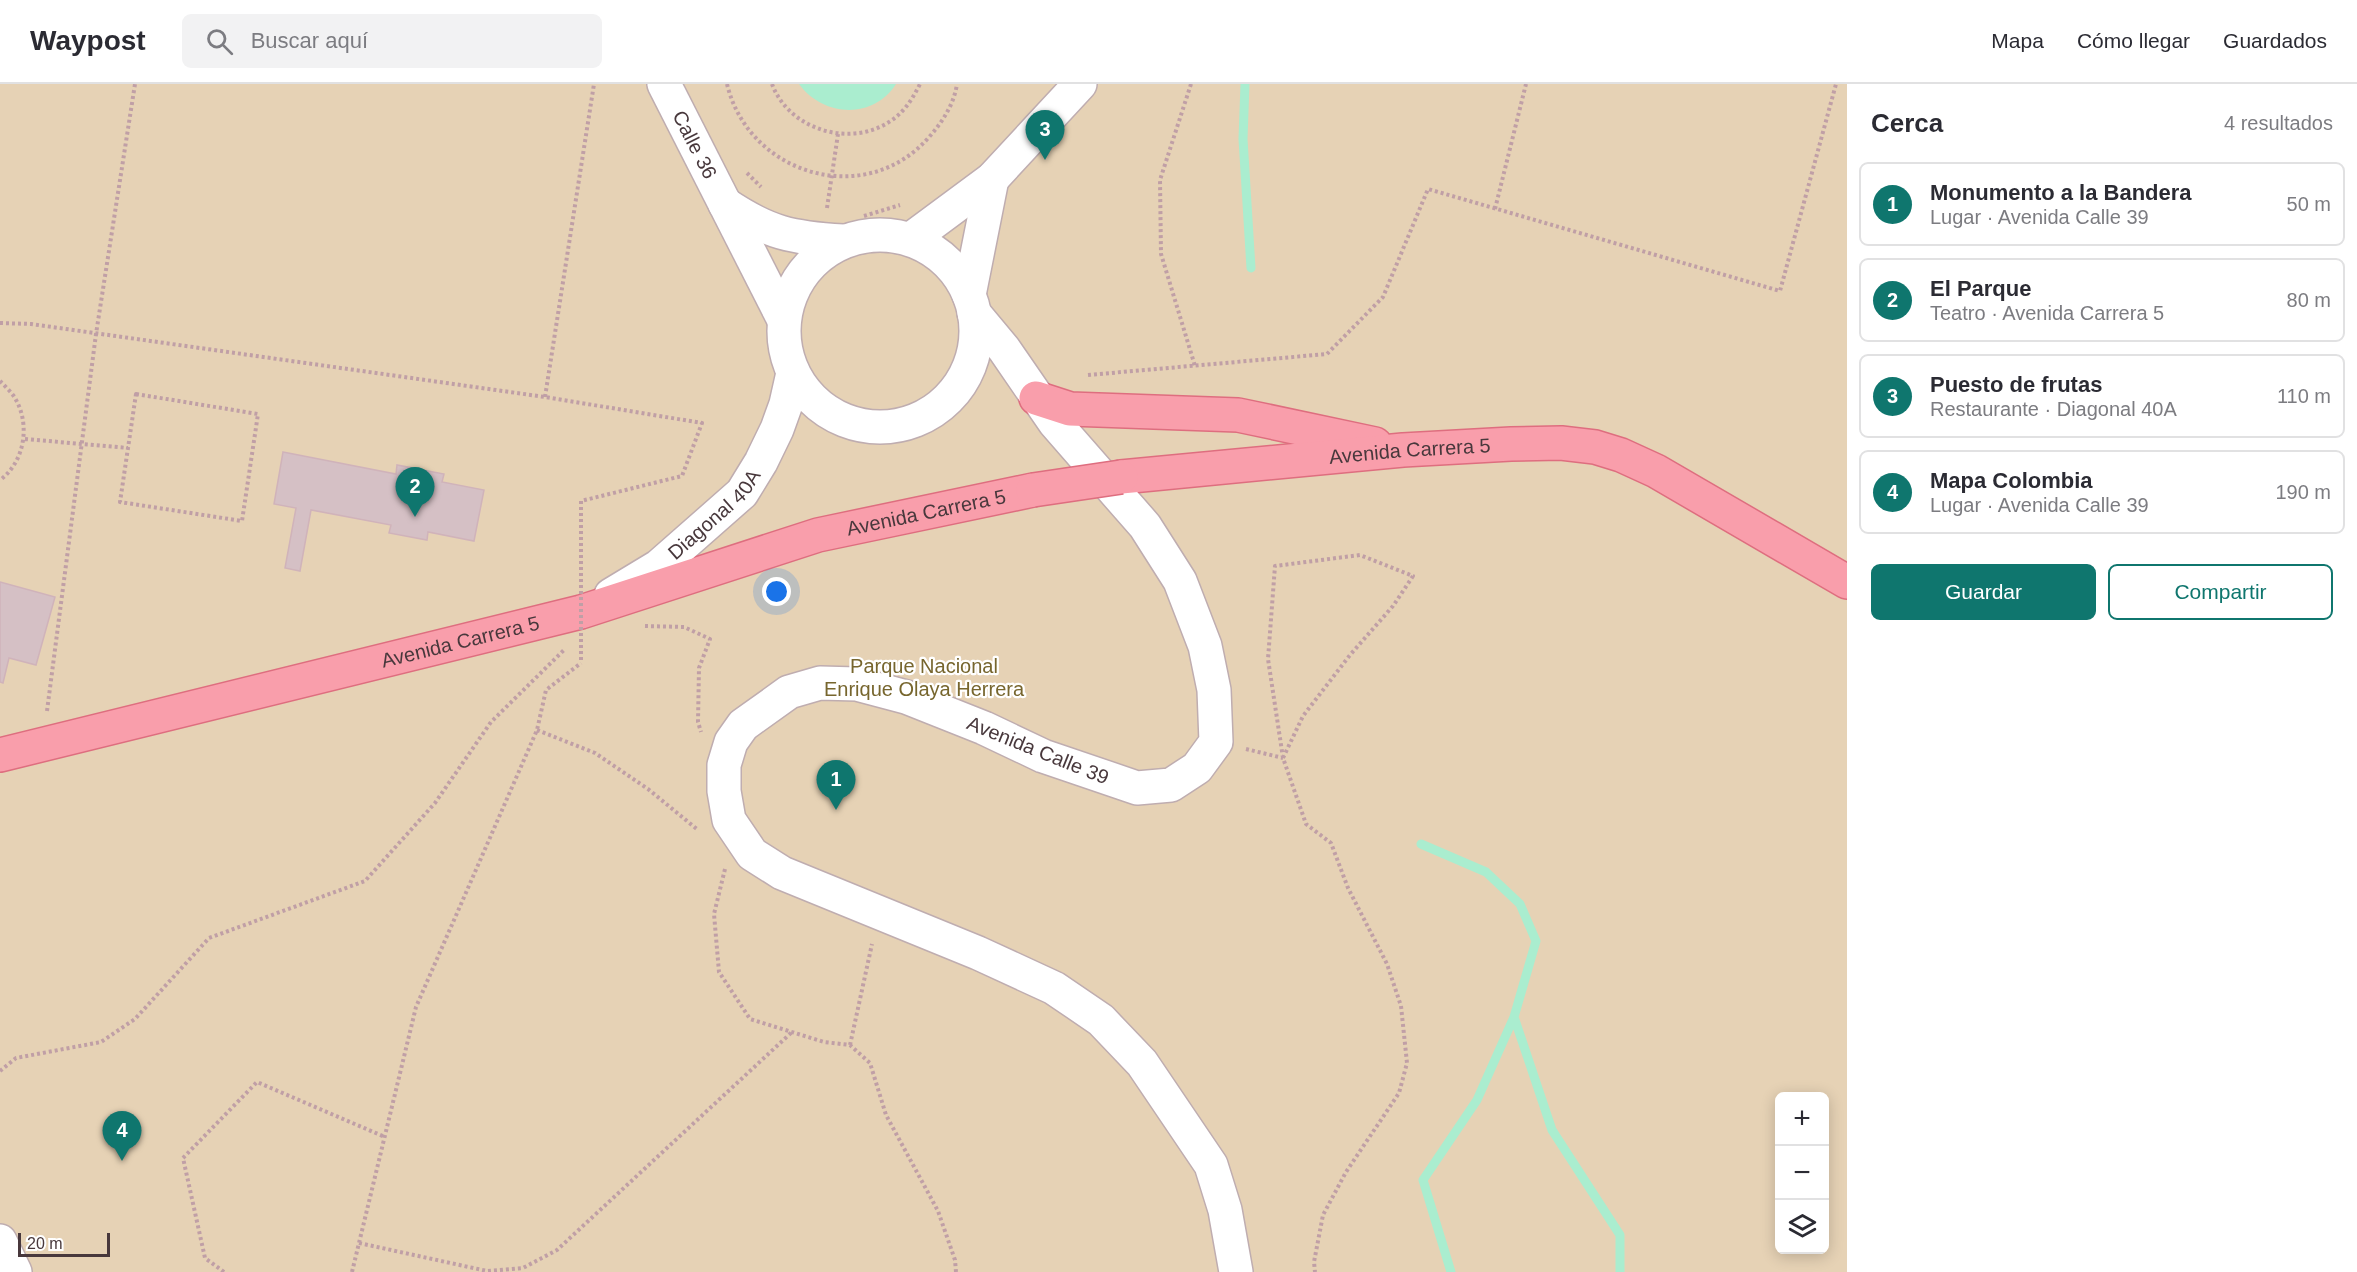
<!DOCTYPE html>
<html lang="es">
<meta charset="utf-8">
<style>
body{margin:0;font-family:Helvetica,sans-serif;background:#f2f2f3;color:#2b2b33}
.controls{position:absolute;right:18px;bottom:18px;display:grid;overflow:hidden;border-radius:9px;box-shadow:0 3px 15px #0003}
.controls button{width:54px;height:54px;display:grid;place-items:center;padding:0;border:0;border-bottom:2px solid #e1e1e2;background:#fff;color:#2b2b33;font:30px sans-serif}
.scale{position:absolute;left:18px;bottom:15px;width:92px;box-sizing:border-box;padding-left:6px;border:3px solid #48383c;border-top:0;font-size:16px;line-height:21px;white-space:nowrap;color:#48383c;-webkit-text-stroke:4px #fff;paint-order:stroke}
.you{position:absolute;left:777px;top:508px;width:21px;height:21px;margin:-15px;border:4px solid #fff;border-radius:50%;background:#1a73e8;box-shadow:0 0 0 9px #1a73e833}
.badge{display:grid;place-items:center;width:39px;height:39px;border-radius:50%;background:#0f766e;color:#fff;font-size:20px;font-weight:700}
.pin{position:absolute;translate:-50% -50px;filter:drop-shadow(0 2px 3px #0008)}
.pin::after{content:'';position:absolute;top:32px;width:21px;height:18px;background:inherit;clip-path:polygon(0 0,100% 0,50% 100%)}
.list{margin:0;padding:0;list-style:none}
h2{display:flex;justify-content:space-between;align-items:center;height:78px;margin:0;padding:0 24px;font-size:26px}
h2 small{font-size:20px;font-weight:400;color:#7c7c81}
.list li{display:grid;grid-template-columns:39px 1fr auto;gap:18px;align-items:center;box-sizing:border-box;height:84px;margin:0 12px 12px;padding:0 12px;border:2px solid #e1e1e2;border-radius:9px}
.list b{display:block;font-size:22px;white-space:nowrap}
.list p{margin:0;font-size:20px;white-space:nowrap;color:#7c7c81}
.list em{font-size:20px;font-style:normal;color:#7c7c81}
.actions{display:flex;gap:12px;padding:18px 24px}
.actions a{flex:1;padding:14px 0;border:2px solid #0f766e;border-radius:9px;text-align:center;font-size:21px;color:#0f766e}
.actions .main{background:#0f766e;color:#fff}
.icon{flex:none;width:33px;height:33px;fill:none;stroke:currentColor;stroke-width:2;stroke-linecap:round;stroke-linejoin:round}
.map{position:relative;flex:none;width:1847px;height:1188px;overflow:hidden}
header{display:flex;align-items:center;gap:36px;box-sizing:border-box;height:84px;padding:0 30px;background:#fff;border-bottom:2px solid #e1e1e2}
header strong{font-size:28px}
nav{display:flex;gap:33px;margin-inline-start:auto;font-size:21px}
.search{width:420px;height:54px;background:#f2f2f3;display:flex;align-items:center;gap:15px;box-sizing:border-box;padding:0 21px;border-radius:9px;color:#7c7c81;font-size:22px}
main{display:flex}
aside{flex:1;background:#fff}
.map>svg:first-child{display:block}
</style>
<header>
<strong>Waypost</strong>
<div class="search"><svg class="icon" aria-label="search" viewBox="0 0 24 24"><circle cx="10" cy="10" r="6"/><path d="M15 15l6 6"/></svg>Buscar aquí</div>
<nav><a>Mapa</a><a>Cómo llegar</a><a>Guardados</a></nav>
</header>
<main>
<div class="map">
<svg width="1847" height="1188" viewBox="0 0 1847 1188">
<rect width="100%" height="100%" fill="#f4eaeb"/>
<path fill="#e6d2b5" fill-rule="evenodd" d="M 0,0 L 1847,0 L 1847,1188 L 0,1188 ZM 1780,1012 L 1824,1012 L 1824,1166 L 1780,1166 Z"/>
<path fill="#aaedcf" d="M 799,0 L 896,0 C 873,36 823,33 799,0 Z"/>
<g fill="none" stroke-linecap="round" stroke-linejoin="round">
<path stroke="#aaedcf" stroke-width="9" d="M 1245,0 L 1243,55 L 1251,184
M 1421,760 L 1486,788 L 1520,820 L 1536,857 L 1514,933 L 1477,1016 L 1423,1096 L 1451,1188
M 1514,933 L 1552,1046 L 1620,1151 L 1620,1188"/>
</g>
<path fill="#d5c0c5" stroke="#d0b3ba" stroke-width="1.5" d="M 283,368 L 396,390 L 397,381 L 444,390 L 442,398 L 484,406 L 474,457 L 428,448 L 427,456 L 389,449 L 391,441 L 311,426 L 300,487 L 285,484 L 296,424 L 274,420 Z
M 0,498 L 55,513 L 36,581 L 9,574 L 3,599 L 0,598 Z"/>
<g fill="none" stroke-linecap="round" stroke-linejoin="round">
<g stroke="#bfadb0" stroke-width="36">
<g id="minor">
<path id="s1" d="M 664,0 L 784,236"/>
<path d="M 725,120 C 768,149 792,154 843,157"/>
<circle cx="880" cy="247" r="96"/>
<path d="M 911,155 L 992,95 L 1080,0"/>
<path d="M 969,211 L 992,95"/>
<path d="M 974,229 L 1004,265 L 1055,339 L 1145,442 L 1180,497 L 1205,562 L 1214,606 L 1216,658 L 1197,684 L 1171,701 L 1137,704 L 1043,672 L 984,644 L 906,613 L 857,600 L 820,599 L 789,608 L 743,641 L 731,658 L 724,681 L 724,707 L 729,736 L 752,770 L 782,789 L 978,869 L 1054,904 L 1101,936 L 1142,979 L 1211,1081 L 1225,1126 L 1236,1188"/>
<path id="s2" d="M 611,511 L 659,482 L 742,409 L 761,378 L 777,345 L 786,320 L 793,289"/>
<path d="M 0,1157 L 15,1188"/>
</g>
</g>
<g stroke="#de6e7f" stroke-width="36">
<g id="major">
<path d="M 1036,314 L 1070,325 L 1238,331 L 1375,360"/>
<path id="s3" d="M 1121,393 L 1403,366 L 1511,360 L 1561,359 L 1595,363 L 1621,371 L 1656,387 L 1847,498"/>
<path id="s4" d="M 0,671 L 581,528 L 818,451 L 1033,406"/>
</g>
</g>
<path stroke="#c09fa6" stroke-width="4" stroke-dasharray="3 3" stroke-linecap="butt" d="M 727,0 C 749,92 867,126 930,52 C 943,37 954,20 957,0
M 772,0 C 789,46 851,65 892,36 C 905,27 913,14 920,0
M 1191,0 L 1160,96 L 1161,170 L 1195,282
M 747,89 L 761,103
M 827,124 L 838,50
M 1495,125 L 1526,0
M 864,132 L 900,121
M 0,239 L 31,240 L 545,313 L 702,339 L 682,392 L 581,417
M 1088,291 L 1327,270 L 1383,213 L 1428,105 L 1780,207 L 1836,0
M 0,297 C 4,301 9,306 13,311 C 31,337 26,377 0,396
M 136,310 L 258,330 L 242,437 L 120,418 Z
M 545,313 L 594,0
M 25,355 L 128,364
M 645,542 L 684,543 L 710,555 L 699,584 L 698,638 L 701,648
M 47,627 L 96,250 L 135,0
M 537,646 L 595,669 L 648,705 L 698,746
M 1246,665 L 1283,674
M 1283,674 L 1303,632 L 1350,571 L 1393,522 L 1413,492 L 1360,471 L 1275,482 L 1268,575 L 1283,674 L 1306,740 L 1331,759 L 1348,804 L 1387,880 L 1401,922 L 1407,979 L 1399,1009 L 1346,1088 L 1323,1131 L 1314,1178 L 1315,1188
M 725,785 L 714,830 L 719,888 L 750,935 L 824,958 L 850,961 L 870,979 L 886,1031 L 938,1127 L 955,1176 L 956,1188
M 850,961 L 872,860
M 0,987 L 16,974 L 101,958 L 135,935 L 209,854 L 365,797 L 435,719 L 491,638 L 565,565
M 359,1159 L 487,1187 L 523,1184 L 557,1166 L 792,948
M 224,1188 L 205,1174 L 183,1074 L 257,998 L 385,1053
M 352,1188 L 416,923 L 537,646 L 546,606 L 581,579"/>
<use href="#minor" stroke="#fff" stroke-width="33"/>
<use href="#major" stroke="#f99eab" stroke-width="33"/>
<g stroke="#de6e7f" stroke-width="36" stroke-linecap="butt">
<path id="major-bridge" d="M 1033,406 L 1121,393"/>
</g>
<path stroke="#c09fa6" stroke-width="4" stroke-dasharray="3 3" stroke-linecap="butt" d="M 581,417 L 581,579"/>
<use href="#major-bridge" stroke="#f99eab" stroke-width="33"/>
</g>
<g text-anchor="middle" dominant-baseline="central" stroke-width="4.5" stroke-linejoin="round" paint-order="stroke">
<g font-size="20" fill="#48383c" stroke="#fff">
<text stroke="none"><textPath href="#s1" startOffset="68">Calle 36</textPath></text>
<text stroke="none"><textPath href="#s3" startOffset="290">Avenida Carrera 5</textPath></text>
<text stroke="none"><textPath href="#s4" startOffset="958">Avenida Carrera 5</textPath></text>
<text stroke="none"><textPath href="#s2" startOffset="132">Diagonal 40A</textPath></text>
<text stroke="none"><textPath href="#s4" startOffset="474">Avenida Carrera 5</textPath></text>
<text transform="translate(1038 666) rotate(22)">Avenida Calle 39</text>
</g>
<g font-size="20" fill="#77662e" stroke="#fff">
<text x="924" y="582">Parque Nacional<tspan x="924" dy="23">Enrique Olaya Herrera</tspan></text>
</g>
</g>
</svg>
<div class="controls">
<button>+</button>
<button>−</button>
<button><svg class="icon" aria-label="layers" viewBox="0 0 24 24"><path d="M12 4l9 5-9 5-9-5zM3 14l9 5 9-5"/></svg></button>
</div>
<div class="scale">20 m</div>
<div class="you"></div>
<div class="pin badge" style="left:836px;top:726px">1</div>
<div class="pin badge" style="left:415px;top:433px">2</div>
<div class="pin badge" style="left:1045px;top:76px">3</div>
<div class="pin badge" style="left:122px;top:1077px">4</div>
</div>
<aside>
<h2>Cerca<small>4 resultados</small></h2>
<ul class="list">
<li><span class="badge">1</span><div><b>Monumento a la Bandera</b><p>Lugar · Avenida Calle 39</p></div><em>50 m</em></li>
<li><span class="badge">2</span><div><b>El Parque</b><p>Teatro · Avenida Carrera 5</p></div><em>80 m</em></li>
<li><span class="badge">3</span><div><b>Puesto de frutas</b><p>Restaurante · Diagonal 40A</p></div><em>110 m</em></li>
<li><span class="badge">4</span><div><b>Mapa Colombia</b><p>Lugar · Avenida Calle 39</p></div><em>190 m</em></li>
</ul>
<div class="actions"><a class="main">Guardar</a><a>Compartir</a></div>
</aside>
</main>
